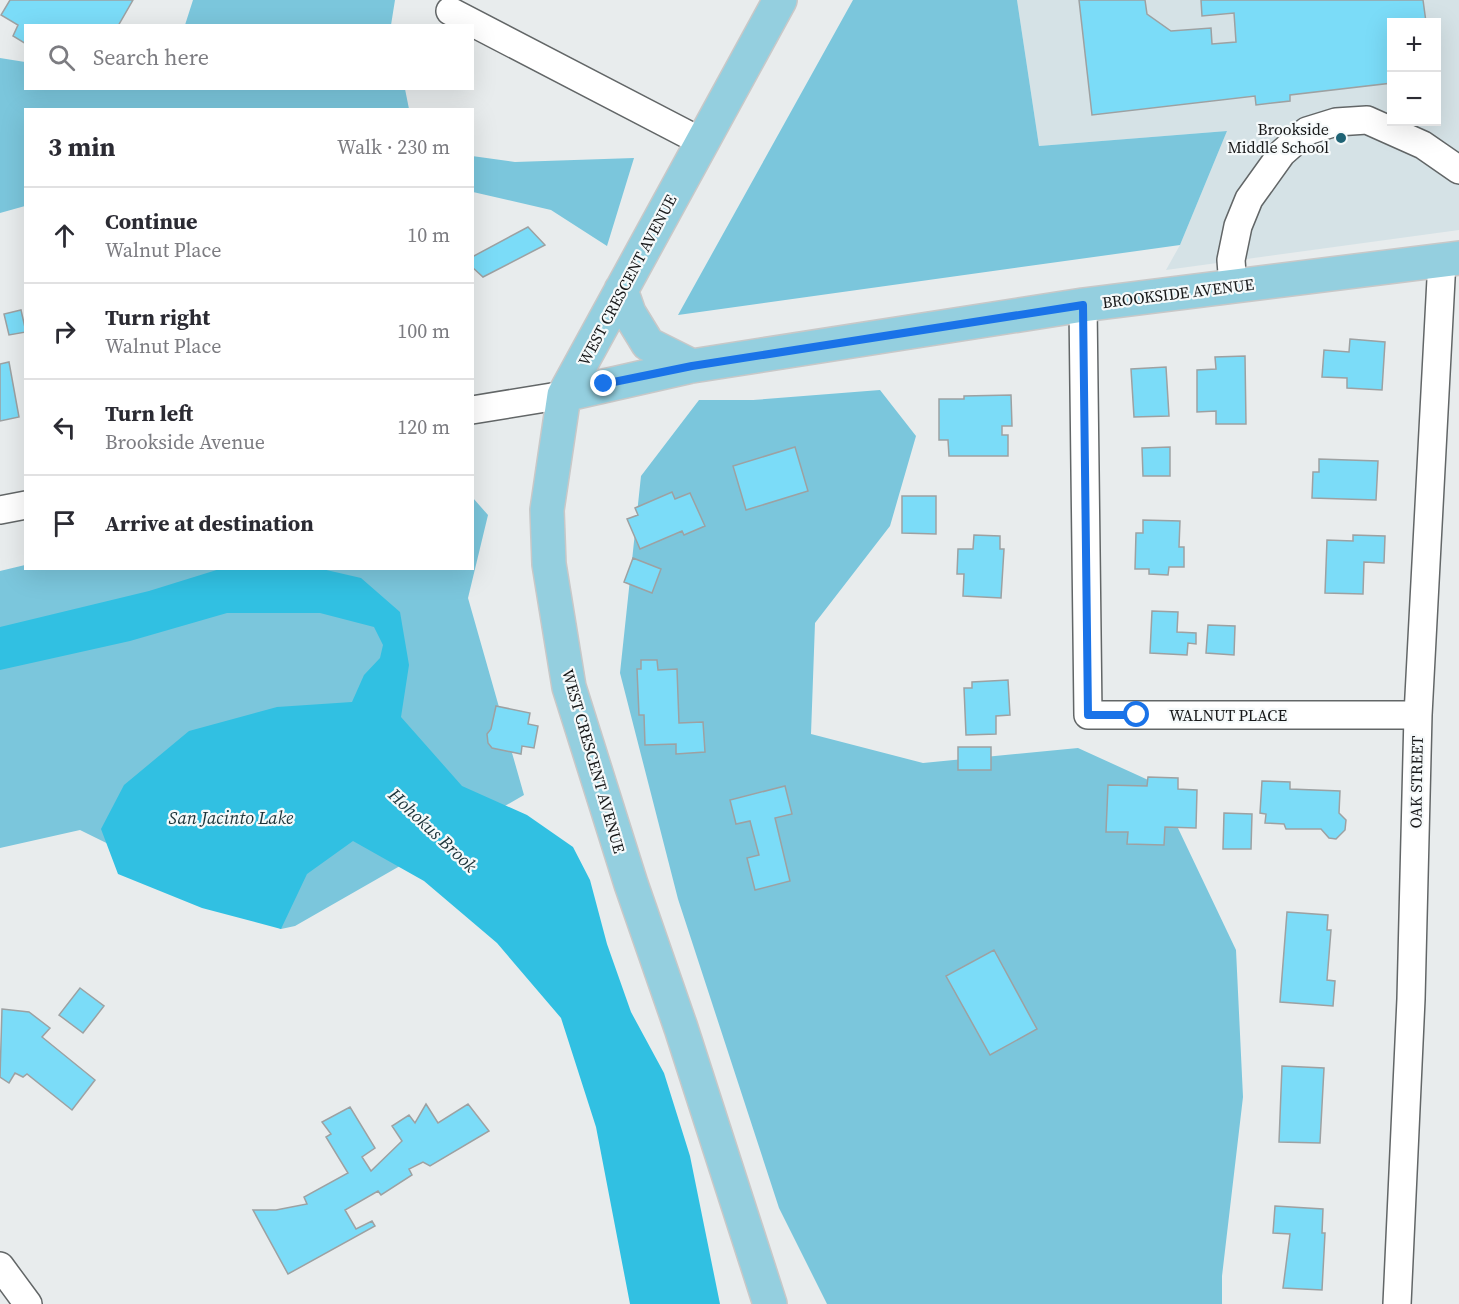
<!DOCTYPE html>
<meta charset="utf-8">
<style>
body{margin:0;font-family:"Source Serif 4",serif;background:#f7f7f7;color:#2b2b33}
.controls{position:absolute;right:18px;top:18px;display:grid;overflow:hidden;border-radius:0px;box-shadow:0 6px 24px #0002}
.controls button{width:54px;height:54px;display:grid;place-items:center;padding:0;border:0;border-bottom:2px solid #e1e1e2;background:#fff;color:#2b2b33;font:30px sans-serif}
.stop{position:absolute;width:18px;height:18px;margin:-14px;border:4px solid #1a73e8;border-radius:50%;background:#fff}
.stop.end{background:#1a73e8;border-color:#fff;box-shadow:0 2px 6px #0008}
.list{margin:0;padding:0;list-style:none}
h2{display:flex;justify-content:space-between;align-items:center;height:78px;margin:0;padding:0 24px;font-size:26px}
h2 small{font-size:20px;font-weight:400;color:#7c7c81}
.list li{display:grid;grid-template-columns:39px 1fr auto;gap:18px;align-items:center;box-sizing:border-box;height:96px;padding:0 24px;border-top:2px solid #e1e1e2}
.list b{display:block;font-size:22px;white-space:nowrap}
.list p{margin:0;font-size:20px;white-space:nowrap;color:#7c7c81}
.list em{font-size:20px;font-style:normal;color:#7c7c81}
.icon{flex:none;width:33px;height:33px;fill:none;stroke:currentColor;stroke-width:2;stroke-linecap:round;stroke-linejoin:round}
.map{position:relative;flex:none;width:1459px;height:1304px;overflow:hidden}
.search{position:absolute;background:#fff;box-shadow:0 6px 24px #0002;left:24px;top:24px;width:450px;height:66px;display:flex;align-items:center;gap:15px;box-sizing:border-box;padding:0 21px;border-radius:0px;color:#7c7c81;font-size:22px}
.panel{position:absolute;background:#fff;box-shadow:0 6px 24px #0002;left:24px;top:108px;width:450px;height:462px;border-radius:0px}
.map>svg:first-child{display:block}
</style>
<div class="map">
<svg width="1459" height="1304" viewBox="0 0 1459 1304">
<rect width="100%" height="100%" fill="#e8eced"/>
<path fill="#d5e2e6" fill-rule="evenodd" d="M 1017,0 L 1459,0 L 1459,230 L 1166,270 L 1180,245 L 1227,131 L 1039,146 ZM 1392,22 L 1436,22 L 1436,122 L 1392,122 Z"/>
<path fill="#7bc6dc" d="M 193,0 L 395,0 L 391,25 L 185,25 Z
M 853,0 L 1017,0 L 1039,146 L 1227,131 L 1180,245 L 678,315 Z
M 0,58 L 25,62 L 26,88 L 405,89 L 409,109 L 26,110 L 25,206 L 0,213 Z
M 472,156 L 515,162 L 634,158 L 607,246 L 551,210 L 473,192 Z
M 880,390 L 916,436 L 890,526 L 815,623 L 811,734 L 923,763 L 1078,748 L 1157,784 L 1236,950 L 1243,1097 L 1222,1276 L 1222,1304 L 827,1304 L 779,1208 L 678,899 L 620,673 L 641,476 L 699,400 L 753,400 Z
M 473,498 L 488,515 L 468,598 L 524,795 L 295,926 L 281,929 L 80,830 L 0,848 L 0,571 L 25,565 L 26,568 L 472,568 Z"/>
<path fill="#31c0e2" d="M 223,568 L 322,569 L 361,578 L 400,612 L 409,665 L 401,717 L 462,786 L 527,815 L 573,847 L 590,880 L 607,944 L 631,1012 L 664,1073 L 690,1156 L 720,1304 L 630,1304 L 596,1127 L 561,1018 L 497,943 L 424,881 L 353,841 L 307,874 L 281,929 L 202,908 L 118,874 L 101,829 L 124,785 L 189,731 L 277,707 L 352,702 L 364,675 L 380,658 L 383,645 L 374,627 L 320,613 L 227,613 L 130,641 L 0,670 L 0,627 L 149,591 Z"/>
<path fill="#7bdcf8" stroke="#9da1a2" stroke-width="1.5" d="M 10,0 L 133,0 L 118,26 L 26,26 L 26,44 L 13,36 L 18,25 L 1,15 Z
M 1079,0 L 1145,0 L 1147,14 L 1171,31 L 1211,28 L 1212,44 L 1236,42 L 1234,13 L 1202,16 L 1201,0 L 1423,0 L 1426,22 L 1392,22 L 1392,83 L 1290,95 L 1290,101 L 1256,105 L 1255,96 L 1092,115 Z
M 528,227 L 545,245 L 483,277 L 472,267 L 472,257 Z
M 21,310 L 26,332 L 9,335 L 4,314 Z
M 1350,339 L 1385,342 L 1382,390 L 1347,388 L 1347,378 L 1322,377 L 1324,350 L 1349,352 Z
M 1245,356 L 1246,424 L 1216,424 L 1216,411 L 1197,412 L 1197,370 L 1216,369 L 1215,357 Z
M 9,362 L 19,417 L 0,421 L 0,364 Z
M 1166,367 L 1169,416 L 1134,417 L 1131,369 Z
M 1011,395 L 1012,426 L 1002,426 L 1002,435 L 1008,435 L 1008,456 L 949,456 L 948,440 L 939,440 L 939,399 L 964,399 L 964,396 Z
M 795,447 L 808,491 L 746,510 L 733,466 Z
M 1170,447 L 1170,476 L 1143,476 L 1142,448 Z
M 1319,459 L 1378,461 L 1376,500 L 1312,498 L 1313,472 L 1319,472 Z
M 672,492 L 675,499 L 690,493 L 705,526 L 684,535 L 682,531 L 640,549 L 627,519 L 638,515 L 635,508 Z
M 902,496 L 936,496 L 936,534 L 902,533 Z
M 1143,520 L 1180,521 L 1179,547 L 1184,547 L 1184,567 L 1169,567 L 1168,575 L 1149,574 L 1149,569 L 1135,569 L 1136,533 L 1143,533 Z
M 974,535 L 1000,536 L 1000,549 L 1004,549 L 1001,598 L 963,596 L 964,574 L 957,574 L 958,549 L 973,549 Z
M 1353,535 L 1385,536 L 1384,563 L 1364,562 L 1363,594 L 1325,593 L 1327,540 L 1353,541 Z
M 633,558 L 661,569 L 652,593 L 624,582 Z
M 1152,611 L 1178,612 L 1177,632 L 1196,633 L 1196,644 L 1188,643 L 1187,655 L 1150,653 Z
M 1208,625 L 1235,626 L 1234,655 L 1206,653 Z
M 641,660 L 657,660 L 658,670 L 677,669 L 679,723 L 703,722 L 705,752 L 676,754 L 676,744 L 645,745 L 644,715 L 639,715 L 637,669 L 641,669 Z
M 1008,680 L 1010,715 L 996,716 L 996,734 L 966,735 L 964,688 L 972,688 L 972,682 Z
M 496,706 L 530,713 L 528,724 L 538,726 L 534,748 L 522,746 L 521,754 L 492,748 L 488,743 L 487,734 L 491,729 Z
M 958,747 L 991,747 L 991,770 L 958,770 Z
M 1148,777 L 1178,778 L 1178,789 L 1197,790 L 1196,828 L 1165,827 L 1164,845 L 1127,844 L 1128,832 L 1106,832 L 1108,785 L 1147,786 Z
M 1262,781 L 1290,782 L 1290,789 L 1340,791 L 1339,813 L 1346,820 L 1345,830 L 1336,839 L 1329,838 L 1321,829 L 1286,829 L 1284,824 L 1265,823 L 1266,814 L 1260,813 Z
M 785,786 L 792,814 L 775,818 L 790,881 L 755,890 L 747,858 L 759,855 L 750,821 L 736,824 L 730,800 Z
M 1224,813 L 1252,814 L 1251,849 L 1223,849 Z
M 1287,912 L 1328,915 L 1327,930 L 1331,930 L 1327,980 L 1335,981 L 1333,1006 L 1280,1002 Z
M 994,950 L 1037,1029 L 990,1055 L 946,976 Z
M 80,988 L 104,1006 L 83,1033 L 59,1015 Z
M 2,1009 L 29,1012 L 50,1028 L 42,1037 L 95,1080 L 72,1110 L 27,1074 L 23,1077 L 15,1073 L 9,1083 L 0,1077 Z
M 1282,1066 L 1324,1068 L 1320,1143 L 1279,1142 Z
M 426,1104 L 438,1123 L 468,1104 L 489,1131 L 430,1166 L 423,1162 L 409,1169 L 412,1175 L 381,1195 L 378,1191 L 345,1210 L 356,1229 L 372,1221 L 375,1226 L 288,1274 L 253,1210 L 276,1210 L 307,1204 L 304,1197 L 348,1173 L 326,1137 L 331,1134 L 322,1122 L 350,1107 L 375,1148 L 362,1157 L 371,1171 L 402,1141 L 392,1126 L 409,1115 L 415,1123 Z
M 1275,1206 L 1323,1209 L 1322,1233 L 1325,1233 L 1322,1290 L 1283,1288 L 1290,1234 L 1273,1233 Z"/>
<g fill="none" stroke-linecap="round" stroke-linejoin="round">
<g stroke="#626667" stroke-width="30">
<path id="minor" d="M 450,11 L 702,142
M 1233,287 L 1231,260 L 1238,226 L 1249,199 L 1282,153 L 1307,131 L 1336,122 L 1367,120 L 1423,145 L 1459,170
M 1083,305 L 1088,715 L 1418,715
M 472,410 L 564,395
M 0,510 L 26,505
M 0,1266 L 28,1304
M 1397,1304 L 1411,999 L 1418,715 L 1442,260"/>
</g>
<g stroke="#c8c8c8" stroke-width="36">
<path id="major" d="M 621,290 L 629,313 L 648,344 L 692,366
M 564,395 L 692,366 L 1083,305 L 1459,258
M 770,1304 L 681,1028 L 631,884 L 569,687 L 549,564 L 547,510 L 564,395 L 780,0"/>
</g>
<use href="#minor" stroke="#fff" stroke-width="27"/>
<use href="#major" stroke="#94cfdf" stroke-width="33"/>
</g>
<g fill="none" stroke-linecap="round" stroke-linejoin="round">
<path stroke="#1a73e8" stroke-width="8" d="M 604,384 L 692,366 L 1083,305 L 1088,715 L 1137,715"/>
</g>
<circle fill="#1e6375" stroke="#f5f9fa" stroke-width="2" cx="1341" cy="138" r="6"/>
<g text-anchor="middle" dominant-baseline="central" stroke-width="4.5" stroke-linejoin="round" paint-order="stroke">
<g font-size="16" fill="#18191a" stroke="#f5f9fa" text-anchor="end">
<text x="1329" y="129">Brookside<tspan x="1329" dy="18">Middle School</tspan></text>
</g>
<g font-size="16" fill="#18191a" stroke="#f5f9fa">
<text transform="translate(627 280) rotate(-62)">WEST CRESCENT AVENUE</text>
<text transform="translate(1178 293) rotate(-7)">BROOKSIDE AVENUE</text>
<text x="1228" y="715">WALNUT PLACE</text>
<text transform="translate(594 761) rotate(74)">WEST CRESCENT AVENUE</text>
<text transform="translate(1416 782) rotate(-89)">OAK STREET</text>
</g>
<g font-size="18" font-style="italic" fill="#1c3339" stroke="#f5f9fa">
<text x="231" y="817">San Jacinto Lake</text>
<text transform="translate(433 830) rotate(43)">Hohokus Brook</text>
</g>
</g>
</svg>
<div class="controls">
<button>+</button>
<button>−</button>
</div>
<div class="stop" style="left:1137px;top:715px"></div>
<div class="stop end" style="left:604px;top:384px"></div>
<div class="search"><svg class="icon" aria-label="search" viewBox="0 0 24 24"><circle cx="10" cy="10" r="6"/><path d="M15 15l6 6"/></svg>Search here</div>
<section class="panel">
<h2>3 min<small>Walk · 230 m</small></h2>
<ul class="list">
<li><svg class="icon" aria-label="ahead" viewBox="0 0 24 24"><path d="M12 20V5M6 11l6-6 6 6"/></svg><div><b>Continue</b><p>Walnut Place</p></div><em>10 m</em></li>
<li><svg class="icon" aria-label="right" viewBox="0 0 24 24"><path d="M7 20v-9h11M14 6l5 5-5 5"/></svg><div><b>Turn right</b><p>Walnut Place</p></div><em>100 m</em></li>
<li><svg class="icon" aria-label="left" viewBox="0 0 24 24"><path d="M17 20v-9H6M10 6l-5 5 5 5"/></svg><div><b>Turn left</b><p>Brookside Avenue</p></div><em>120 m</em></li>
<li><svg class="icon" aria-label="arrive" viewBox="0 0 24 24"><path d="M6 21V4h12l-3 4 3 4H6"/></svg><div><b>Arrive at destination</b></div></li>
</ul>
</section>
</div>
